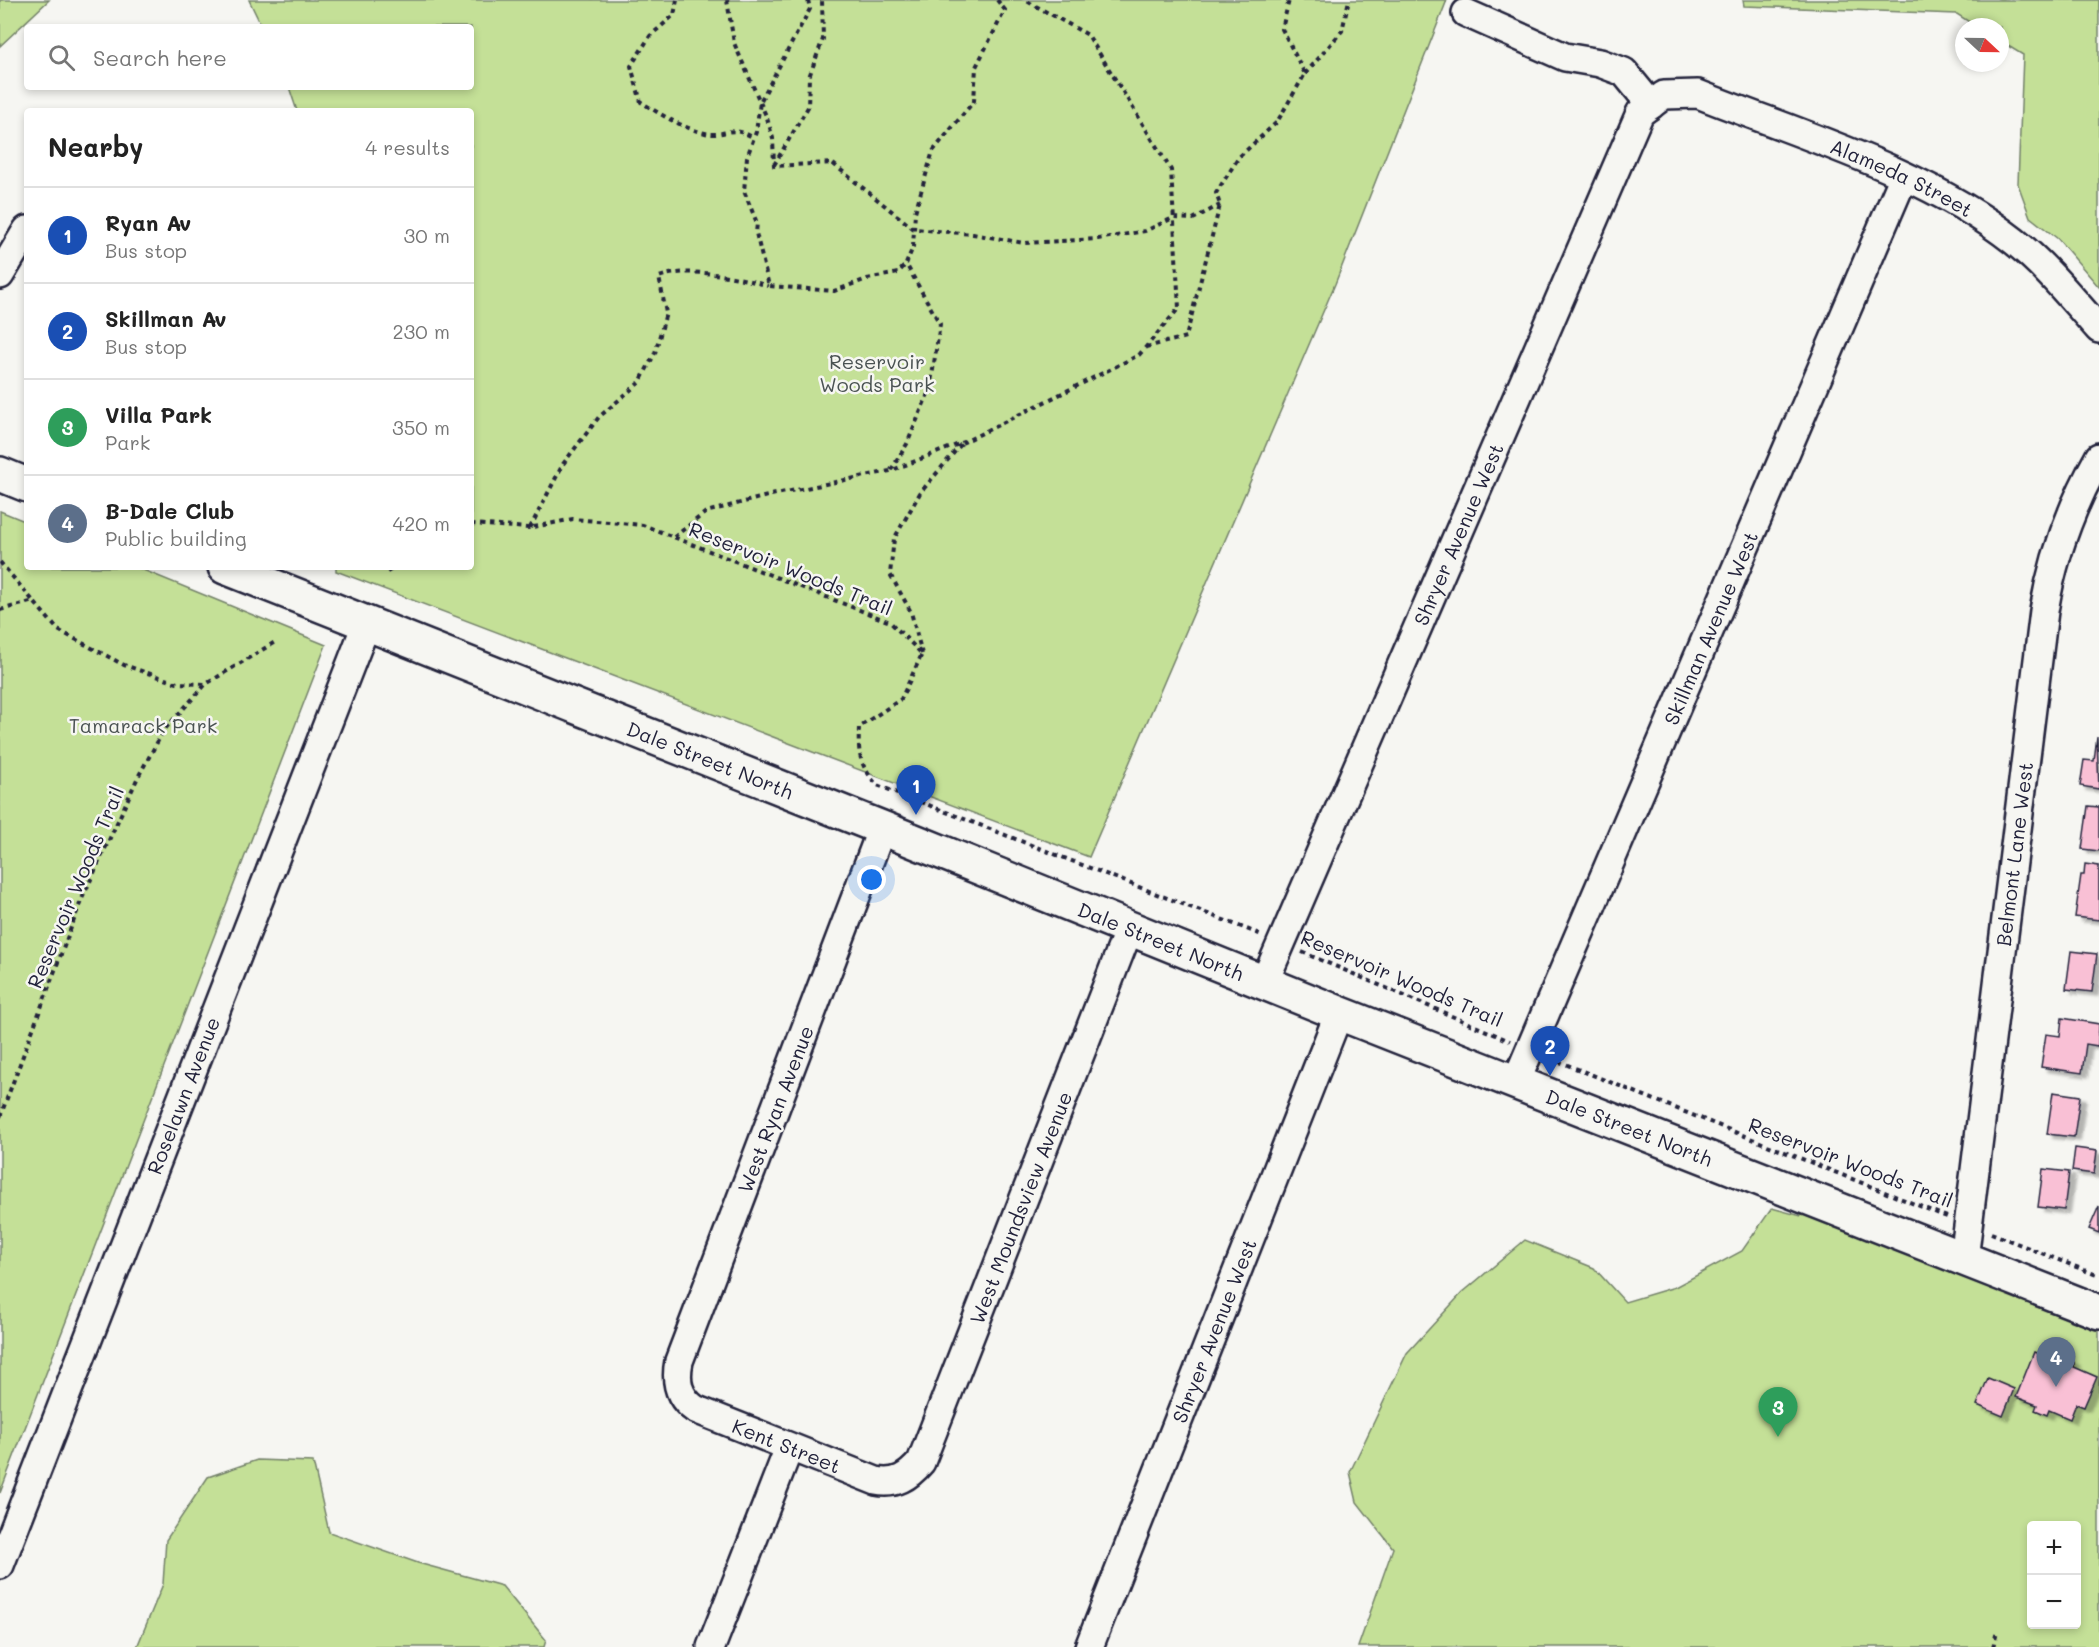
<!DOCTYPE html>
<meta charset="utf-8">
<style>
body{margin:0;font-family:Mali,sans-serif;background:#f6f6f6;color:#222}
.controls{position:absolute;right:18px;bottom:18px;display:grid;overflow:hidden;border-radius:6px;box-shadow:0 3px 9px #0003}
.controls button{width:54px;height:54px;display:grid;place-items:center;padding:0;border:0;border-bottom:2px solid #e0e0e0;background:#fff;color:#222;font:30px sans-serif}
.compass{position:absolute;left:1955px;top:18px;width:54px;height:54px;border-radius:50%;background:#fff;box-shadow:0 3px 9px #0003;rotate:112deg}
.you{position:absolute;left:872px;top:880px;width:21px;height:21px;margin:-15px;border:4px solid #fff;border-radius:50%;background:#1a73e8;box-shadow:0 0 0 9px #1a73e833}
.badge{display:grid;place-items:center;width:39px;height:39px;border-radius:50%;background:#d1495b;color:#fff;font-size:20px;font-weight:700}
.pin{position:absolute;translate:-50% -50px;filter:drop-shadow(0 2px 3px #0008)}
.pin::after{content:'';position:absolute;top:32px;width:21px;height:18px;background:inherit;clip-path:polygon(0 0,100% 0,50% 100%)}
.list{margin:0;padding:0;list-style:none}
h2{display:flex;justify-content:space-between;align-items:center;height:78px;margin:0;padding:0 24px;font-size:26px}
h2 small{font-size:20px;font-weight:400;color:#767676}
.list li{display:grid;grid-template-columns:39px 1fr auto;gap:18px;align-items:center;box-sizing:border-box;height:96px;padding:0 24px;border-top:2px solid #e0e0e0}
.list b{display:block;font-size:22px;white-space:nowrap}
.list p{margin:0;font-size:20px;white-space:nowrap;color:#767676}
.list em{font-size:20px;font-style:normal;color:#767676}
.icon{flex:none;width:33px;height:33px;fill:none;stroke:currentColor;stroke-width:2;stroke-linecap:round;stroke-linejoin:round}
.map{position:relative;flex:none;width:2099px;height:1647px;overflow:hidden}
.search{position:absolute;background:#fff;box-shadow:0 3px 9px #0003;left:24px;top:24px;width:450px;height:66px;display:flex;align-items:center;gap:15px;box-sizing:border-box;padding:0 21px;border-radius:6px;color:#767676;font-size:22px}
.panel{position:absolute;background:#fff;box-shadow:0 3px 9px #0003;left:24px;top:108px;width:450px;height:462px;border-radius:6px}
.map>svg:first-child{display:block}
</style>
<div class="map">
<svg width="2099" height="1647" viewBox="0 0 2099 1647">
<defs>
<filter id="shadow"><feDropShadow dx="6" dy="4" stdDeviation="1.5" flood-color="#0004"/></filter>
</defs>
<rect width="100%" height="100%" fill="#f6f6f2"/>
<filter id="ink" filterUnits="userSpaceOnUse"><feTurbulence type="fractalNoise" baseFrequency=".0167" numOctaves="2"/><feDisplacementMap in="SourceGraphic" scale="12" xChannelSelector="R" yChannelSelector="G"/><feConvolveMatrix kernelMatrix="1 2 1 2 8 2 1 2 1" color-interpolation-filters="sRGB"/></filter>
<g filter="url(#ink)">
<path fill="#c4e097" stroke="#738169" stroke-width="1.5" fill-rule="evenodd" d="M 0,0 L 49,0 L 0,46 Z
M 249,0 L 1447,0 L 1335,284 L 1089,857 L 336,571 L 336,567 L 471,567 L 471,111 L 297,111 L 289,87 L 471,87 L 471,27 L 262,27 Z
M 1743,0 L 2099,0 L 2099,287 L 2058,239 L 2030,217 L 2018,184 L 2023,55 L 2000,41 L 2000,27 L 1977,27 L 1957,14 L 1744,6 Z
M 0,511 L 27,522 L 27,567 L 136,567 L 326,645 L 0,1493 Z
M 1823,1203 L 2099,1312 L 2099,1647 L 1358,1647 L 1393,1548 L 1357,1502 L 1350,1472 L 1407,1353 L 1462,1293 L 1525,1240 L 1594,1268 L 1625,1302 L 1675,1287 L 1742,1251 L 1772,1208 L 1801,1216 ZM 2032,1526 L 2076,1526 L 2076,1624 L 2032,1624 Z
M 257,1460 L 313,1462 L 329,1532 L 418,1563 L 502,1586 L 546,1640 L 544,1647 L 137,1647 L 163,1584 L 166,1540 L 208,1477 Z"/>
<path fill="#f9c0d5" stroke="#22223b" stroke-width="1.5" filter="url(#shadow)" d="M 2097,736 L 2099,789 L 2080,786 L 2084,760 L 2094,761 Z
M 2088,806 L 2099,807 L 2099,851 L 2082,849 Z
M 2085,864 L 2099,866 L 2099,920 L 2075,917 L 2081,875 L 2084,875 Z
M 2071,951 L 2097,954 L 2092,992 L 2066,989 Z
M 2062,1018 L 2099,1024 L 2098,1046 L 2086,1044 L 2082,1073 L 2041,1067 L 2046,1034 L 2060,1036 Z
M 2053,1092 L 2080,1096 L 2074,1137 L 2047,1134 Z
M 2075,1148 L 2097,1151 L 2094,1174 L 2072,1171 Z
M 2043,1169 L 2069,1172 L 2064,1210 L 2038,1207 Z
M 2099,1206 L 2099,1233 L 2089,1229 Z
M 2034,1352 L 2048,1358 L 2050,1353 L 2074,1362 L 2074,1367 L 2097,1377 L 2084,1407 L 2076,1404 L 2070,1419 L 2049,1410 L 2047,1415 L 2035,1410 L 2037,1405 L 2016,1397 Z
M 1988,1378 L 2014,1389 L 2003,1416 L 1977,1405 Z"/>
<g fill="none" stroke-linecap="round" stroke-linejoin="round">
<g stroke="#22223b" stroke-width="32">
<g id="minor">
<path d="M 1466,13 L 1565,57 L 1600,63 L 1624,72 L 1651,105"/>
<path d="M 0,275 L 27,230"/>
<path id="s1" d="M 882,828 L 679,1361 C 675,1381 678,1397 695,1409 L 876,1481 C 896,1485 908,1477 921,1462 L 1129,929"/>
<path id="s2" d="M 1264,983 L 1640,113 L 1664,95 L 1698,94 C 1801,135 1927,172 2014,241 C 2046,266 2072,299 2099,329"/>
<path id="s3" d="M 1516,1082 L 1904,176"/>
<path id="s4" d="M 1964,1259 L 2044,611 C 2053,555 2071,507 2099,457"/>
<path id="s5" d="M 0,1565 L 366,625"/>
<path d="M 711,1647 L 789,1448"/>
<path id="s6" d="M 1089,1647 L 1339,1013"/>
</g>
</g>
<g stroke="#22223b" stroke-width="38">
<g id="major">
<path d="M 0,474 L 27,485"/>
<path id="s7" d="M 225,567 L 882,828 L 1339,1013 L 2099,1312"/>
</g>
</g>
<path stroke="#22223b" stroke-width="4" stroke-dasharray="4.5 4.5" stroke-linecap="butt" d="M 677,0 L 674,15 L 650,36 L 631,66 L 641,102 C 660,114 682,128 705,133 C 726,138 729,123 754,138
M 727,0 L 734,43 L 767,118 L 773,138 L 774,166 L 832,163 L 914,229 L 973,234 L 1024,243 L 1098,239 L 1145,231 L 1173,218 L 1193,219 L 1220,205
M 808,0 L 810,9 L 760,102 L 756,132 L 747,157 L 744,191 L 757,223 L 756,233 L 769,286 L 834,291 L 867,279 L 898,273 L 906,264
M 1305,74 L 1342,31 L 1349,0
M 774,165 L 808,107 L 809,77 L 823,39 L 822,0
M 1146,347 L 1186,337 L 1220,205 L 1216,193 L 1239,157 L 1277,122 L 1305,74 L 1282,29 L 1289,0
M 891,470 L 907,444 L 930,389 L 940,324 L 906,264 L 913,247 L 915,212 L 933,151 L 974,101 L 976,67 L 1005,10 L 997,0
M 471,524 L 529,528 L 573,519 L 643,525 L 890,622 L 922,654 L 901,699 L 859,727 C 858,754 859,764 877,785 L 1262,935
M 530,528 L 563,464 L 599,417 L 640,382 L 655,353 L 666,313 L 659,277 C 688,266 740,277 768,286
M 674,537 L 706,512 L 771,495 L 890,471 L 964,442 L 1139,355 L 1179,308 L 1171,170 L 1088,35 L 1025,0
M 0,562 L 58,630 L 124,665 L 177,683 L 205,684
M 387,572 L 395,567
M 0,610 L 34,601
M 922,654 L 911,612 L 890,574 L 894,539 L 920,493 L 963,442
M 1302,952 L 1510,1041
M 1550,1058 L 1947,1217
M 0,1117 L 81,901 L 138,777 L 164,730 L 206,684 L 275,642
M 1991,1233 L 2099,1276
M 1993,1647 L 1997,1631"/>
<use href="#minor" stroke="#f6f6f2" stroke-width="27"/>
<use href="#major" stroke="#f6f6f2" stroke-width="33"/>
</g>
</g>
<g text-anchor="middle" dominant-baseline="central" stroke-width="5" stroke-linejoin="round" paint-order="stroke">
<g font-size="20" fill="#22223b" stroke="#f6f6f2">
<text stroke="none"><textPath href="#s2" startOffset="1232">Alameda Street</textPath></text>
<text stroke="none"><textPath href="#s2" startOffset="489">Shryer Avenue West</textPath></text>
<text transform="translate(791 568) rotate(22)">Reservoir Woods Trail</text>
<text stroke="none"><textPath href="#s3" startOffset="494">Skillman Avenue West</textPath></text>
<text stroke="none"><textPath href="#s7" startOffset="522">Dale Street North</textPath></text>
<text stroke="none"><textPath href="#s4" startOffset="408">Belmont Lane West</textPath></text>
<text transform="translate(75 887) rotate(-67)">Reservoir Woods Trail</text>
<text stroke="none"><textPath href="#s7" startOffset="1008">Dale Street North</textPath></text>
<text transform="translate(1402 978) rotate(23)">Reservoir Woods Trail</text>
<text stroke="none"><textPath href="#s5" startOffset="504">Roselawn Avenue</textPath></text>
<text transform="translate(775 1109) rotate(-69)">West Ryan Avenue</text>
<text stroke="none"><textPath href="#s7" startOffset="1512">Dale Street North</textPath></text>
<text transform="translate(1851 1162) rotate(21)">Reservoir Woods Trail</text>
<text stroke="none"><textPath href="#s1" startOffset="1144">West Moundsview Avenue</textPath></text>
<text stroke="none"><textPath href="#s6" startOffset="340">Shryer Avenue West</textPath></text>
<text stroke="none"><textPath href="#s1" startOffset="723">Kent Street</textPath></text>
</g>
<g font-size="20" fill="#4a5252" stroke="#f6f6f2">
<text x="877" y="361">Reservoir<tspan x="877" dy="23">Woods Park</tspan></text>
<text x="143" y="725">Tamarack Park</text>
</g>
</g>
</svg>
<div class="controls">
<button>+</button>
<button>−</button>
</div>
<svg class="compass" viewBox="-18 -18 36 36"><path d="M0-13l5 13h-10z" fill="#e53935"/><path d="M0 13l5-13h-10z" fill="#767676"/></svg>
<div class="you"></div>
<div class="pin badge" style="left:916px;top:815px;background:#1a4fb4">1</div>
<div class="pin badge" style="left:1550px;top:1076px;background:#1a4fb4">2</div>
<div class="pin badge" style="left:1778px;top:1437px;background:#2e9e5b">3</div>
<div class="pin badge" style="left:2056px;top:1387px;background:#5c6f8a">4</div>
<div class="search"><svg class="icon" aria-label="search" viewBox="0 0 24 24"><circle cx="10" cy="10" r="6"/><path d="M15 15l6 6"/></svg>Search here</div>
<section class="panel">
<h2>Nearby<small>4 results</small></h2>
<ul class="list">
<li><span class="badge" style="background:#1a4fb4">1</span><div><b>Ryan Av</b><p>Bus stop</p></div><em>30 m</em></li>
<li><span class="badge" style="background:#1a4fb4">2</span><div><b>Skillman Av</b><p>Bus stop</p></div><em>230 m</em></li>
<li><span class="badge" style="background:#2e9e5b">3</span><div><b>Villa Park</b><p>Park</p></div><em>350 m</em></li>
<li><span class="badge" style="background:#5c6f8a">4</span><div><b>B-Dale Club</b><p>Public building</p></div><em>420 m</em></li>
</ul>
</section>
</div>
